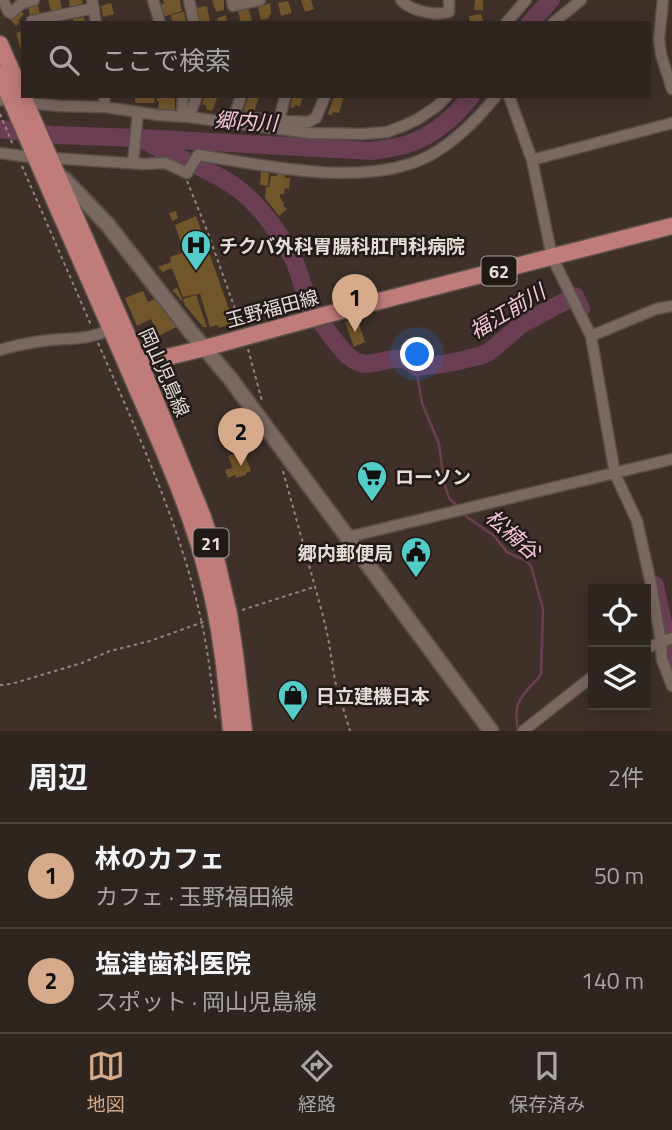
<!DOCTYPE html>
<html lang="ja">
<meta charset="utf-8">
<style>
body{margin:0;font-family:"Titillium Web","Noto Sans JP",sans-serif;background:#372d29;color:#f1f3f6}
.controls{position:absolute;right:21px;bottom:21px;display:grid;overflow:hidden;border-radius:0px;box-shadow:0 4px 18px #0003}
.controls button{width:63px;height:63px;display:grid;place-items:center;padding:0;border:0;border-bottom:2px solid #4a423e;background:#2f2520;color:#f1f3f6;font:35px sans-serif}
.you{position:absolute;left:418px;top:355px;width:24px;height:24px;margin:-18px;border:5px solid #fff;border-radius:50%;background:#1a73e8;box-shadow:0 0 0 10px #1a73e833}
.badge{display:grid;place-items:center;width:46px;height:46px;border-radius:50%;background:#d6ab8b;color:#111;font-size:23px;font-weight:700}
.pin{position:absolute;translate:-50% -58px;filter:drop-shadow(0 2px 4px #0008)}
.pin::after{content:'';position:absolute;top:37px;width:24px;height:21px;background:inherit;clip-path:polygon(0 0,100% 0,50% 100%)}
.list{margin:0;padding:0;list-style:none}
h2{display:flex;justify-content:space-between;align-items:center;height:91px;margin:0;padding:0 28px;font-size:30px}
h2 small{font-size:23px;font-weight:400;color:#a7a5a5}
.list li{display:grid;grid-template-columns:46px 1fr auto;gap:21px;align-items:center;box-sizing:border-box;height:105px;padding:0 28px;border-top:2px solid #4a423e}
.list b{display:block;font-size:26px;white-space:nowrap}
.list p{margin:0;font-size:23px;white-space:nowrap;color:#a7a5a5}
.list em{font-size:23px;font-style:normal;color:#a7a5a5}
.icon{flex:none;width:38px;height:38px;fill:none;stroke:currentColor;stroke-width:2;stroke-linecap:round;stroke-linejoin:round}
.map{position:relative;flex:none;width:672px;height:731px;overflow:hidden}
.search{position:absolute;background:#2f2520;box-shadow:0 4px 18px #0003;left:21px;right:21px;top:21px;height:77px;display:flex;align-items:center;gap:18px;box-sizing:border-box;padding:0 24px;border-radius:0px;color:#a7a5a5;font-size:26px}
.sheet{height:301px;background:#2f2520}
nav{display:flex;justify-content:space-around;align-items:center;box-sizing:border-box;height:98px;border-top:2px solid #4a423e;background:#2f2520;font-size:19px;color:#a7a5a5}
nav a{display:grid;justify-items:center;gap:4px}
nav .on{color:#d6ab8b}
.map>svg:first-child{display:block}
</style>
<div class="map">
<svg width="672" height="731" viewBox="0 0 672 731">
<rect width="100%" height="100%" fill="#3f312a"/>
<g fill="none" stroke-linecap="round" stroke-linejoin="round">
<path stroke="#6b3e54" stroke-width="2.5" d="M 416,367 L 422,403 L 439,444 L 444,482 L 449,498 L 457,506
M 463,514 L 494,536 L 507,552 L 526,561 L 531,566 L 543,609 L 541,674 C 538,680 534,682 530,687 C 515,702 515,711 518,731"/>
<path stroke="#6b3e54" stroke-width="18" d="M 530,23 L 551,0
M 0,129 L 53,135 L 140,138 L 372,151 C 382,149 394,148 405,145 C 431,137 454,118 471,96
M 140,138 L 162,150 L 170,153 C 192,164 217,173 237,188 C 261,206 282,236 295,263 C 301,276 303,290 309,303 C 314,314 338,346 347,355 C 372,379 392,344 416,367 L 449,363 L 480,356 L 489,352 L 522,324 L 575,296 L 581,309
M 655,585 L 665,632 L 667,659 L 672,670"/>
</g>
<path fill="#72562b" d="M 48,0 L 60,0 L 62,10 L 52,13 Z
M 69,0 L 82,0 L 83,3 L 70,7 Z
M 163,0 L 180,0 L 182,11 L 163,17 L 160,5 L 164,4 Z
M 212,0 L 224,0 L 224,10 L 216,12 Z
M 301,0 L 311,0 L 314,9 L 305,12 Z
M 475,0 L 483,0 L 483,10 L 474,10 Z
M 288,1 L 292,13 L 281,16 L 278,3 Z
M 37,2 L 40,14 L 30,16 L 28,5 Z
M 111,3 L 114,14 L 103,17 L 101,6 Z
M 270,3 L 271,14 L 269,15 L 269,18 L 261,20 L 258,7 Z
M 207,6 L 210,22 L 198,23 L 196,8 Z
M 248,8 L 252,21 L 241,23 L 238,11 Z
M 20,10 L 24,14 L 18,21 L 20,22 L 16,26 L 10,19 Z
M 184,12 L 186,23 L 172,23 L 171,15 Z
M 481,14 L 484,23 L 470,23 L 469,16 Z
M 226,15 L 227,23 L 218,23 L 217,18 Z
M 84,17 L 85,21 L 84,23 L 74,23 L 73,19 Z
M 23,31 L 23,50 L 21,50 L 16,33 Z
M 135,96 L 155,96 L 154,103 L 135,103 Z
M 157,96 L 175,96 L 175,111 L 158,109 L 159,101 L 157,101 Z
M 205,96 L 218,96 L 212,111 L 206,109 L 207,106 L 202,104 Z
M 249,96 L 259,96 L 254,112 L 249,110 L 248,114 L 243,112 Z
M 293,96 L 303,96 L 300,106 L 295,105 L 294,108 L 290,107 Z
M 334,96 L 344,96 L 339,113 L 333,112 L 332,115 L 328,114 Z
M 261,172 L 269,173 L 268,186 L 260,185 Z
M 278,173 L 285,173 L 285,178 L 290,178 L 289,189 L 285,188 L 284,194 L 280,194 L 280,197 L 284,204 L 283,206 L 287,209 L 279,216 L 265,198 L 266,188 L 271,186 L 269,186 L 271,176 L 277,176 Z
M 176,211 L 178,218 L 172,221 L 169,213 Z
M 196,216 L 234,323 L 219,328 L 217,325 L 210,327 L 200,294 L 203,293 L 183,297 L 172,268 L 163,272 L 158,267 L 171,262 L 170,257 L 184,252 L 175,225 Z
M 177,288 L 184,303 L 172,290 Z
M 143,291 L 148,302 L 156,299 L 178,326 L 159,336 L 151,319 L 137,326 L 125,298 Z
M 196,295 L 207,327 L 203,327 L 184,304 L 185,303 L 183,299 Z
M 357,318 L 365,342 L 354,347 L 345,322 Z
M 243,450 L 251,471 L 246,473 L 246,475 L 236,478 L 235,475 L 228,478 L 225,470 L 233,468 L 228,456 Z"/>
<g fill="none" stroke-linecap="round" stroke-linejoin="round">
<g stroke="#5b5049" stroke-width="13">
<path id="street" d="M 3,0 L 8,11 L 11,13 L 21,4 L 34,0
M 92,0 L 96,23
M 153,0 L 160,23
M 189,0 L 194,23
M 232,0 L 233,6 L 260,0
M 401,0 C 410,11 435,16 449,12 L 449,0
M 663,0 L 659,39 L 661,55 L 672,89
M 32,23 L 32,21 L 94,8
M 506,23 L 526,0
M 553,23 L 581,0
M 104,96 L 105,107
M 509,96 L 532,160 L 552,257 L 591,336 L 615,474 L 637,521 L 651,584 L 661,642 L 662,660 L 672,686
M 0,100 L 58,106 L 105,107 L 158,115 L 189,117 L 310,133 L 362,134 L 387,132 L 403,126 L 418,119 L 437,106 L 447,96
M 182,116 L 183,96
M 189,117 L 197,96
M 236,117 L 308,122 L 316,118 L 325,96
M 232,122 L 241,96
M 278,126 L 285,96
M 0,153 L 37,158
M 51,158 L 143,164 L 165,163 L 187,173 L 198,155 C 266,165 365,189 429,156 C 456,141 477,120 496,96
M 532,160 L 672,123
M 133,163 L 138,112
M 591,336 L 656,309 L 672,306
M 0,350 C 16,345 33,342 50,340 C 74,338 88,340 111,329
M 348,537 L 672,459
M 646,648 L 672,638
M 523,731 L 593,676"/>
</g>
<g stroke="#5b5049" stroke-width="18">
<path id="secondary" d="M 58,175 L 65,180 L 108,225 L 190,331 L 229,377 L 491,731"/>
</g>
<g stroke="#5b5049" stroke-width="19">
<path id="primary" d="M 0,44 L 150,387 L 203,517 L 216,558 L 229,614 L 235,654 L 244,731
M 0,74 C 41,172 85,269 127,366 C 156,434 189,502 207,574 C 221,626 226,678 231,731
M 130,368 L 159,359 L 205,348 L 325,315 L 672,226"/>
</g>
<path stroke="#90857f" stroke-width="2" stroke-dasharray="3.5 3.5" stroke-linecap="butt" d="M 0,114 L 13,145
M 22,166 L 91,325
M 187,181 L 208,233 L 240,323
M 98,343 C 138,434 181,526 202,624 C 209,656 212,688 216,720
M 248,349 L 262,401
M 283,471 L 322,612 L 328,637 L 335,681 L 350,731
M 242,610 L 314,587
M 0,685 L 11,684 L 82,663 L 110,651 L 150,641 L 206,621"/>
<use href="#street" stroke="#7a6961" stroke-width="10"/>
<use href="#secondary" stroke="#7a6961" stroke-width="14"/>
<use href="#primary" stroke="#c07c7a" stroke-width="16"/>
</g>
<defs>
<g id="hospital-pin" transform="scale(1.575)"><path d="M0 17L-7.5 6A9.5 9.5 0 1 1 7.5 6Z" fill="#54cdc8" stroke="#211a17"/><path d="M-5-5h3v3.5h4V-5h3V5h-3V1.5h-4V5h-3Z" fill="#111"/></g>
<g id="supermarket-pin" transform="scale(1.575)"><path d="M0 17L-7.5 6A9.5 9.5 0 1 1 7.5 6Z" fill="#54cdc8" stroke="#211a17"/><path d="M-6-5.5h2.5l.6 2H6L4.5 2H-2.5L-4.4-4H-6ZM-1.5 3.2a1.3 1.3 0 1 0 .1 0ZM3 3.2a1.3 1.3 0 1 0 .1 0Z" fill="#111"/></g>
<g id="civic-pin" transform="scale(1.575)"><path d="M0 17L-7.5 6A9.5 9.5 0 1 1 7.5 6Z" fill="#54cdc8" stroke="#211a17"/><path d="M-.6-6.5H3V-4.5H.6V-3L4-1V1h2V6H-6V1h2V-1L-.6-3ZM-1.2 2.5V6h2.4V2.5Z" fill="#111"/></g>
<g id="shop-pin" transform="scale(1.575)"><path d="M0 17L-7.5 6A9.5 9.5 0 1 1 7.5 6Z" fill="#54cdc8" stroke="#211a17"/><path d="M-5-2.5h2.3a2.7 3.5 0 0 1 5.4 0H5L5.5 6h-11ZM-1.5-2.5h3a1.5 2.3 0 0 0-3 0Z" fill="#111"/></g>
</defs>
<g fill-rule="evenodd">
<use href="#hospital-pin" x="196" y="245"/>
<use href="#supermarket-pin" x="372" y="476"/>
<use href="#civic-pin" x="416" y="552"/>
<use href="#shop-pin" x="293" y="695"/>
</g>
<g text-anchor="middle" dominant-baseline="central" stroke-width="5" stroke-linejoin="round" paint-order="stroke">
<g fill="#211a17" stroke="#aaa29d" stroke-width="2">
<rect x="481.5" y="256.5" width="35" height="29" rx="5"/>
<rect x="193.5" y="528.5" width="35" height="29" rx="5"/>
</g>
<g font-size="18" font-weight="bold" fill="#e5dcd7">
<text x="499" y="271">62</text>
<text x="211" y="543">21</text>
</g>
<g font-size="19" font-weight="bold" fill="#e5dcd7" stroke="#211a17" text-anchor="start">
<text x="219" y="245">チクバ外科胃腸科肛門科病院</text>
<text x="395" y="476">ローソン</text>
<text x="393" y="552" text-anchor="end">郷内郵便局</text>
<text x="316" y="695">日立建機日本</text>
</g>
<g font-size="19" fill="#e5dcd7" stroke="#211a17">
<text transform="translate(272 308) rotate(-15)">玉野福田線</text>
<text transform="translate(165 372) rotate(66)">岡山児島線</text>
</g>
<g font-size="21" font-style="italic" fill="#f7c7dc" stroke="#211a17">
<text transform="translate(246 121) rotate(3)">郷内川</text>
<text transform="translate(507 311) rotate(-31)">福江前川</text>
<text transform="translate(513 534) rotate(41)">松楠谷</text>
</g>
</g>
</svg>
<div class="controls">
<button><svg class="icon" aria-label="locate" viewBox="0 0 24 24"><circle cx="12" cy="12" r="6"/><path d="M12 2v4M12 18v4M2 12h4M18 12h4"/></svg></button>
<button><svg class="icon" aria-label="layers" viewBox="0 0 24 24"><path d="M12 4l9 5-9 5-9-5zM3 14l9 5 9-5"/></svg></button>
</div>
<div class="you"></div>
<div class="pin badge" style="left:355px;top:332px">1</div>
<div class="pin badge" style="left:241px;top:466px">2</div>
<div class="search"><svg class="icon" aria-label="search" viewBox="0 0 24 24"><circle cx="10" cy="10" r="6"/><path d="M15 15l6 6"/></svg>ここで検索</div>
</div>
<section class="sheet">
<h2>周辺<small>2件</small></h2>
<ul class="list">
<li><span class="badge">1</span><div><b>林のカフェ</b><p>カフェ · 玉野福田線</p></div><em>50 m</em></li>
<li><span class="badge">2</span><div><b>塩津歯科医院</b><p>スポット · 岡山児島線</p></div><em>140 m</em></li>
</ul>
</section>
<nav>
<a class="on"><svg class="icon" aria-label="map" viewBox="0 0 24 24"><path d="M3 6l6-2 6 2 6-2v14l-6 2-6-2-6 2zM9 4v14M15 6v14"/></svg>地図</a>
<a><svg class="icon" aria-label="directions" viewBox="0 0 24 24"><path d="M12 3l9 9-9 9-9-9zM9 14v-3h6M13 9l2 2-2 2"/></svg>経路</a>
<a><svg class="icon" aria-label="saved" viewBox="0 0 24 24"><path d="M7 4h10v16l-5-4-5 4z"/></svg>保存済み</a>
</nav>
